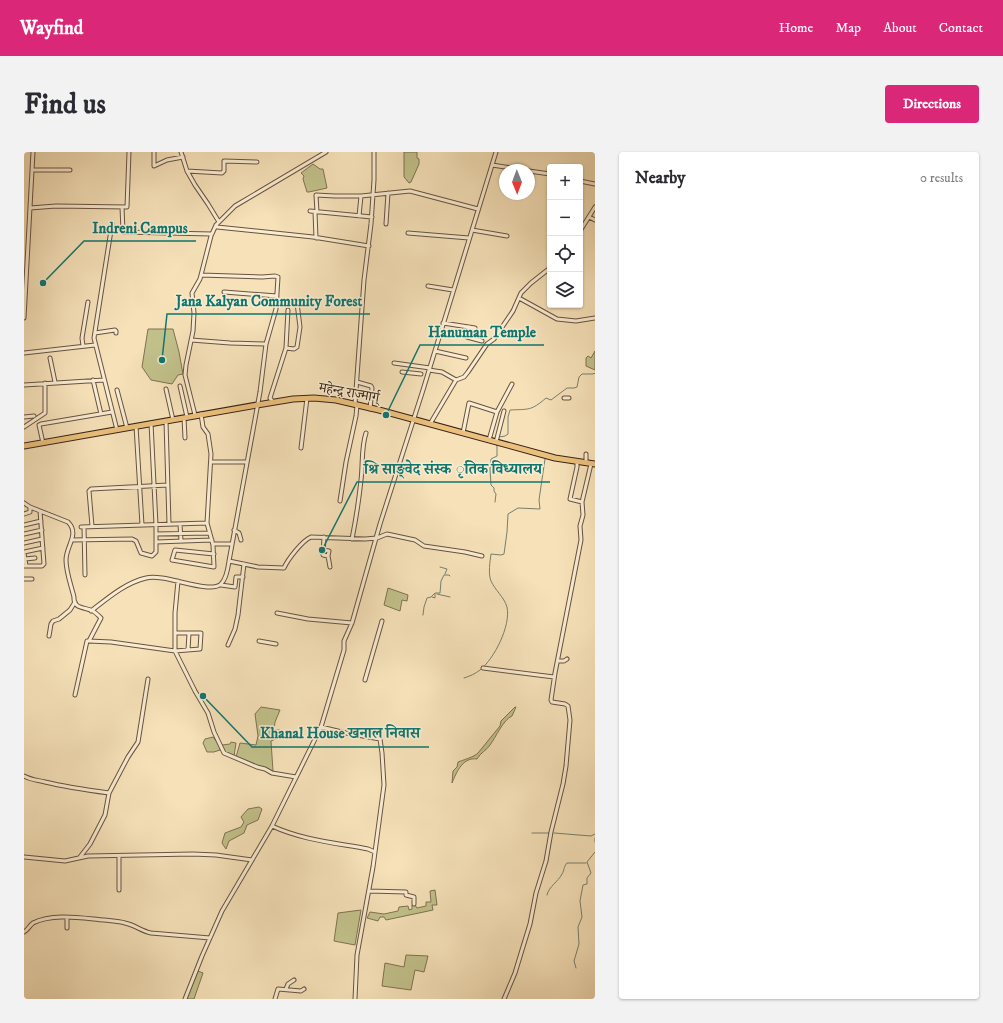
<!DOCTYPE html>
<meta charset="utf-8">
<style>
body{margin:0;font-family:"IM FELL DW Pica","Noto Serif Devanagari",serif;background:#f2f2f3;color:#2b2b33}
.controls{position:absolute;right:12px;top:12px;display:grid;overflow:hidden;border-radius:4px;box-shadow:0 1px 3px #0004}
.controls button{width:36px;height:36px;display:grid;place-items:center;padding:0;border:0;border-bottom:1px solid #e1e1e2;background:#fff;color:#2b2b33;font:20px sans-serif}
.compass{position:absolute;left:475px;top:12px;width:36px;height:36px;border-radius:50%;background:#fff;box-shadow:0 1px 3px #0004;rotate:179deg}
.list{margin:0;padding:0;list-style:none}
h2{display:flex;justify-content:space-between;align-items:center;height:52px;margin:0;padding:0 16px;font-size:17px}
h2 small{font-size:13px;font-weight:400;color:#7c7c81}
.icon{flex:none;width:22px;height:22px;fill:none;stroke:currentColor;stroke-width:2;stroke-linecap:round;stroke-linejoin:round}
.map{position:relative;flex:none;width:571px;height:847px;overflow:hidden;border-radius:4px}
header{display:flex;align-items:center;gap:24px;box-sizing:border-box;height:56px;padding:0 20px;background:#db2777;color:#fff}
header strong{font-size:19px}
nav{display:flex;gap:22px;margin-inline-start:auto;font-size:14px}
.intro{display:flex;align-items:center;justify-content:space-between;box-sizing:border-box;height:96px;padding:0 24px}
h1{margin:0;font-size:28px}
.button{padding:10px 18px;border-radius:4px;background:#db2777;color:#fff;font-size:14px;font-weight:700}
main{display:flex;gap:24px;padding:0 24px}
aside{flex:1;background:#fff;border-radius:4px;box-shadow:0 1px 3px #0004}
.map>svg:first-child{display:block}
</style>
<header>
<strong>Wayfind</strong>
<nav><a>Home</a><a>Map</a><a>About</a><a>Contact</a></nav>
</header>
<div class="intro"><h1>Find us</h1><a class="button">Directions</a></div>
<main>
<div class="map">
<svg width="571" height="847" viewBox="0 0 571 847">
<rect width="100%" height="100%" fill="#f6e1b9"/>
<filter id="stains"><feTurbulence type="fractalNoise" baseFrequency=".005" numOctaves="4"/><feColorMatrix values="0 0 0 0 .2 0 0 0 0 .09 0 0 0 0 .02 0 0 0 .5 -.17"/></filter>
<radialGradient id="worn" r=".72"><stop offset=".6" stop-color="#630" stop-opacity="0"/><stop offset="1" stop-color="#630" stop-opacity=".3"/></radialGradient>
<path fill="#c2c18b" stroke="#7e7252" d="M 380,0 L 393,0 L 393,6 L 395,7 L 395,12 L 387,30 L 385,31 L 380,25 Z
M 289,12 L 296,17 L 299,17 L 303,36 L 285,40 L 283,40 L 279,27 L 280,24 L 277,21 Z
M 124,177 L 149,177 L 155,200 L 159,222 L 154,223 L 148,232 L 127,228 L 118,215 Z
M 571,199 L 571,218 L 562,214 L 562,206 L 564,204 L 567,206 Z
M 364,436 L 384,443 L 383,449 L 378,448 L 376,459 L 360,453 Z
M 237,555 L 256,558 L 251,570 L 250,578 L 256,578 L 256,585 L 247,589 L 249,619 L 233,615 L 212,605 L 216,591 L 232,593 L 234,584 L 231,562 Z
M 491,555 L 492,555 L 488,564 C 479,568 472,585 466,593 C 463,598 456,601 453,607 C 439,605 433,619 428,631 L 429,619 L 433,615 L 434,610 C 439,608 450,605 454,601 L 476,574 L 477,569 Z
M 189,585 L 196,594 L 196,598 L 190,600 L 183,600 L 179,591 L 181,587 Z
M 207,590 L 212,591 L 210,604 L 200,601 L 198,593 L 206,592 Z
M 235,655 L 238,657 L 234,668 L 223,673 L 220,681 L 205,689 L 202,697 L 198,691 L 201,681 L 217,675 L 220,670 L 217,665 L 224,657 Z
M 411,738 L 413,753 L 408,753 L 409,758 L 362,768 L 360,765 L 356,765 L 354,769 L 343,766 L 346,760 L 360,762 L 374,759 L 375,755 L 384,754 L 385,758 L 388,757 L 388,753 L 391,753 L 393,756 L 402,754 L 402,750 L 407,750 L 406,739 Z
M 337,758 L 331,793 L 310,789 L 314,761 Z
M 382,803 L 404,804 L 400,820 L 391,818 L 387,838 L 358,834 L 361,811 L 380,815 Z
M 174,819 L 179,821 L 170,847 L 162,847 Z"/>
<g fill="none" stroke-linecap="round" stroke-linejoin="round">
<path stroke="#768070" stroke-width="1" d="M 475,285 L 481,284 L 484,282 L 484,265 L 486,258 C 505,257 507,259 522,246 L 527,248 L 543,236 L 550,236 L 553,235 L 555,225 L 558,222 L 569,222 L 570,221 L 571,222
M 471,350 L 472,342 L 470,339 L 470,336 L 467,333 L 466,317 L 467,307 L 473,304 L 473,294 L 471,292
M 416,415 L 423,417 L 421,422
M 413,442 L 426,445
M 408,445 L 411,446 L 411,442
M 399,463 L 400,455 L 403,446 L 407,445 L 411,441 L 416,441 L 417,429 L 420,423 L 425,423 L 426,424
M 440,526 C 446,524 451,522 456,518 C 470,507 487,474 483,455 C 480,445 471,438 467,429 C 464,422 466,409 467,402 L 477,403 L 480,402 L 483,380 L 484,362 L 494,356 L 516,357 L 515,348 L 521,307
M 508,681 L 525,681
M 530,681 L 567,684 L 571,682
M 571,690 L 571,686
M 523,743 C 525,734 534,730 538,722 C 541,717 539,716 543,711 L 562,711
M 552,816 L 550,809 L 555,792 L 554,775 L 558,765 L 556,749 L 559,733 L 563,732 L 563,726 L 567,721 L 563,710 L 571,700"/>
<g stroke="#685341" stroke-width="5">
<path id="minor" d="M 130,0 L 130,14 L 143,8 L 159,5
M 157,0 L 163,19 L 171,33 L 184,52 L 195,70
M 468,13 L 501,18
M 8,18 L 46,18
M 163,19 L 198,21 L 200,19 L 200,9 L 233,10
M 505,19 L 526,22
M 556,29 L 571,32
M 98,55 L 99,80 L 188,82
M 6,56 L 32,54 L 103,55 L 105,0
M 286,59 L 348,65
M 291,60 L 292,86
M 293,60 L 292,43 L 311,44 L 337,44 L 386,39 L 454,57
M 335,64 L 337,44
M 565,65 L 571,68
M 88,72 L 70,186 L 93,278
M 362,72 L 364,41
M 192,73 L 193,75 L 289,85 L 345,94
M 448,78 L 483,84
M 556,79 L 571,55
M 384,81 L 445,86
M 177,123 L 238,125 L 251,124 L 254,125 L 252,157 L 242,192 L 236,240 L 205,409 L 234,415 L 260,416 C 264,407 278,389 287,385 L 341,387 L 353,386 L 363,382 L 391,388 L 400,394 L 441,400 L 458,404
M 404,134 L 429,138
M 200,140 L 253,144
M 495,146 L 533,167 L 552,169 L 571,166
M 253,151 L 267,149 L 273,151 L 276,175 L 273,195 L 270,197 L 262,196
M 0,166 L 9,0
M 419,171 L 451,176
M 445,175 L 443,185 L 458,189
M 71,181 L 91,178 L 92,179 L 92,181
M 167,188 L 206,191 L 242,192
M 59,194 L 58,186 L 64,150
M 411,199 L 442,206
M 0,201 L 71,193
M 26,206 L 31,230
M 370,211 L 406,216
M 405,218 L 418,220 L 432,228
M 378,220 L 397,222
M 69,228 L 77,262
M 333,230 L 347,234 L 348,236 L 346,257
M 0,233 L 80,228
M 156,234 L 163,265
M 142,237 L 149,268
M 93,238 L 103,276
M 540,246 L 545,246
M 249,250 L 246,246 L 262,196 L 264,158
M 331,252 L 340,128 L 347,72 L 350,28 L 350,0
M 177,262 L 179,275 L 184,282 L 187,302 L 183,371 L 189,393 L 190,415 L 148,408 L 151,398 L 190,402
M 171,263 L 161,223 L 162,213 L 169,179 L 170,161 L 168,141 L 176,127 L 187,84 L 192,73 L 211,54 L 302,0
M 0,265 L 10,264
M 160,266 L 161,286
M 142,269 L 145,372
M 406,272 L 432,228 L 440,225 L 444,220 L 463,192 L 470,187 L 489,159 L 497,141 L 507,131 L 526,116
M 112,274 L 118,373
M 0,275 L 21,261 L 21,231
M 439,281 L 445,251 L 473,260
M 465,288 L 473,260 L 488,232
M 472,290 L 480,259
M 19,291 L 15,273 L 17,272 L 88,260
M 277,296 L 283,246
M 187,310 L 223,310
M 553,310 L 553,315 L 546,347 L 558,350
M 562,311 L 562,302
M 316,349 L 322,310 L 332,264 L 333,253
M 0,351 L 6,355 L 44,370 C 56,382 42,394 42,408 C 42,420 47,433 50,445 C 49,457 61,455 69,459 C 72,461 75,464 77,466 L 65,489 L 63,489 L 51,543
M 0,362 L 6,360 L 6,355
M 156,372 L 157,389
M 0,373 L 17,369
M 68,374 L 65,339 L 67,337 L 144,333
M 57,375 L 183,371
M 60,375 L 61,423
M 210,378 L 215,381 L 217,388
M 0,382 L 18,378
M 132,382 L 185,381
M 300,385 L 299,403 L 304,404
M 328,387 C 332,367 335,347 337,328 C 339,312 337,296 342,281
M 48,388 L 108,387 L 112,389 L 117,401 L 128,404 L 132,400 L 132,373 L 127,271
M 132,390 L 188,388
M 0,391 L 18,387
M 189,392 L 208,392
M 299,398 L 305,399 L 304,404 L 306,415
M 0,400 L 19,396
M 0,401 L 2,414
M 1,407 L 11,406
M 0,414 L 18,414 L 20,412 L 16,359
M 0,427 L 8,427
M 154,429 L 151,461 L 151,499 L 171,539 L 184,561 L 190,580 L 200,601 L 233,615 L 241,617 L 248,621 L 272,625
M 197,433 L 211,435 L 212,425 L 219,425
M 67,459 C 84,446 101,431 122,426 C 141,421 185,443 197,432 C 203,426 204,416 205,409
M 253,461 L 284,467 L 328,471
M 25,484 L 27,472 L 29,469 L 35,467 L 46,458 L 51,450
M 65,489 L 87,490 L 151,499 L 176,497 L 177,481 L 151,481
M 235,489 L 252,492
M 204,493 L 211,477 L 214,463 L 220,412
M 164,498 L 165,481
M 534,509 L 540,509 L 543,507
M 459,516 L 530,525
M 341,528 L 358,469
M 297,575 L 322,581 L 356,587 L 358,601 L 360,633 L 349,715 L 333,803 L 331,847
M 0,624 C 7,628 13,628 21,630 C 42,635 63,638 85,641 L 81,663 L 66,692 L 56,705
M 85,641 L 104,605 L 114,590 L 124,527
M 248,674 C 278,688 312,691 344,697 L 351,700
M 95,704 L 95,738
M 0,705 L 41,709 L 64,704 L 169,702 L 192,703 L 228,708
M 345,739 L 382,740 L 382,743 L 390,745 L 390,752
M 43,776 L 43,766
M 0,780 C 4,778 5,774 9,771 C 29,761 57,766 80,768 C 87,769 94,769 101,771 C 111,773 117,779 127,781 L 186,786
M 262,837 L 264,832 L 270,828
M 161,847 L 178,804 L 198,759 L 248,674 L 297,575 L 320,498 L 320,489 L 328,471 L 356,372 L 399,238 L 472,0
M 251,847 L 254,837 L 277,839 L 280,837
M 480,847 L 491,821 L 498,798 L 506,772 L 512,741 L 522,709 L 527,680 L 539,632 L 542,614 L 546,568 L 544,554 L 541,552 L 528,550 L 527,548 L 531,521 L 557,388 L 556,374 L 559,363 L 558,350 L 567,312"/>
</g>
<g stroke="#392419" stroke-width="7">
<path id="highway" d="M 0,294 L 233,253 L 269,247 L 290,246 L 312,248 L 355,258 L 531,306 L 571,312"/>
</g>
<use href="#minor" stroke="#f9ecd2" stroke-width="3"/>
<use href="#highway" stroke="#ebc07c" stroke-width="5"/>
</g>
<g text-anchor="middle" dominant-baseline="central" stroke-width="3" stroke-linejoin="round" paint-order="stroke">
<g font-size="14" fill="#392419" stroke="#f9ecd2">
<text transform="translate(325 241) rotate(10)">महेन्द्र राज्मार्ग्</text>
</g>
</g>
<path fill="none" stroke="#0f766e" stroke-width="1.5" d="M19 131L60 89H172M138 208L143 162H346M362 263L396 193H520M298 398L333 330H526M179 544L228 595H405"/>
<g fill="#0f766e" stroke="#f9ecd2" stroke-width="1.5">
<circle cx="19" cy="131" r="4"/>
<circle cx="138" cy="208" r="4"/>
<circle cx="362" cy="263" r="4"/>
<circle cx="298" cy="398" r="4"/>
<circle cx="179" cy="544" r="4"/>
</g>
<g font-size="15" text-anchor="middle" font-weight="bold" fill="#0f766e" stroke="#f9ecd2" stroke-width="3" stroke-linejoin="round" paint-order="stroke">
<text x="116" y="81">Indreni Campus</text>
<text x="245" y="154">Jana Kalyan Community Forest</text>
<text x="458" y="185">Hanuman Temple</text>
<text x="429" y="322">श्रि साङ्वेद संस्क ृतिक विध्यालय</text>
<text x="316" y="586">Khanal House खनाल निवास</text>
</g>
<rect width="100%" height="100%" filter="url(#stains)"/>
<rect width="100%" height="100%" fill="url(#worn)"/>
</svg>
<div class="controls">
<button>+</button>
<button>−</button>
<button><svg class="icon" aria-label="locate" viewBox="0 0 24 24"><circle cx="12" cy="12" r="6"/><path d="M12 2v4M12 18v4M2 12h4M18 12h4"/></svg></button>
<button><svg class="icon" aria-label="layers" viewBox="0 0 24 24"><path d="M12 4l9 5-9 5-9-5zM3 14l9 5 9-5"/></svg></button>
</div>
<svg class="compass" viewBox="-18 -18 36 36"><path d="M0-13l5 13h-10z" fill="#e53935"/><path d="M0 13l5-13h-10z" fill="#7c7c81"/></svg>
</div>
<aside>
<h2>Nearby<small>0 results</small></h2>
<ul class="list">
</ul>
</aside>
</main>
